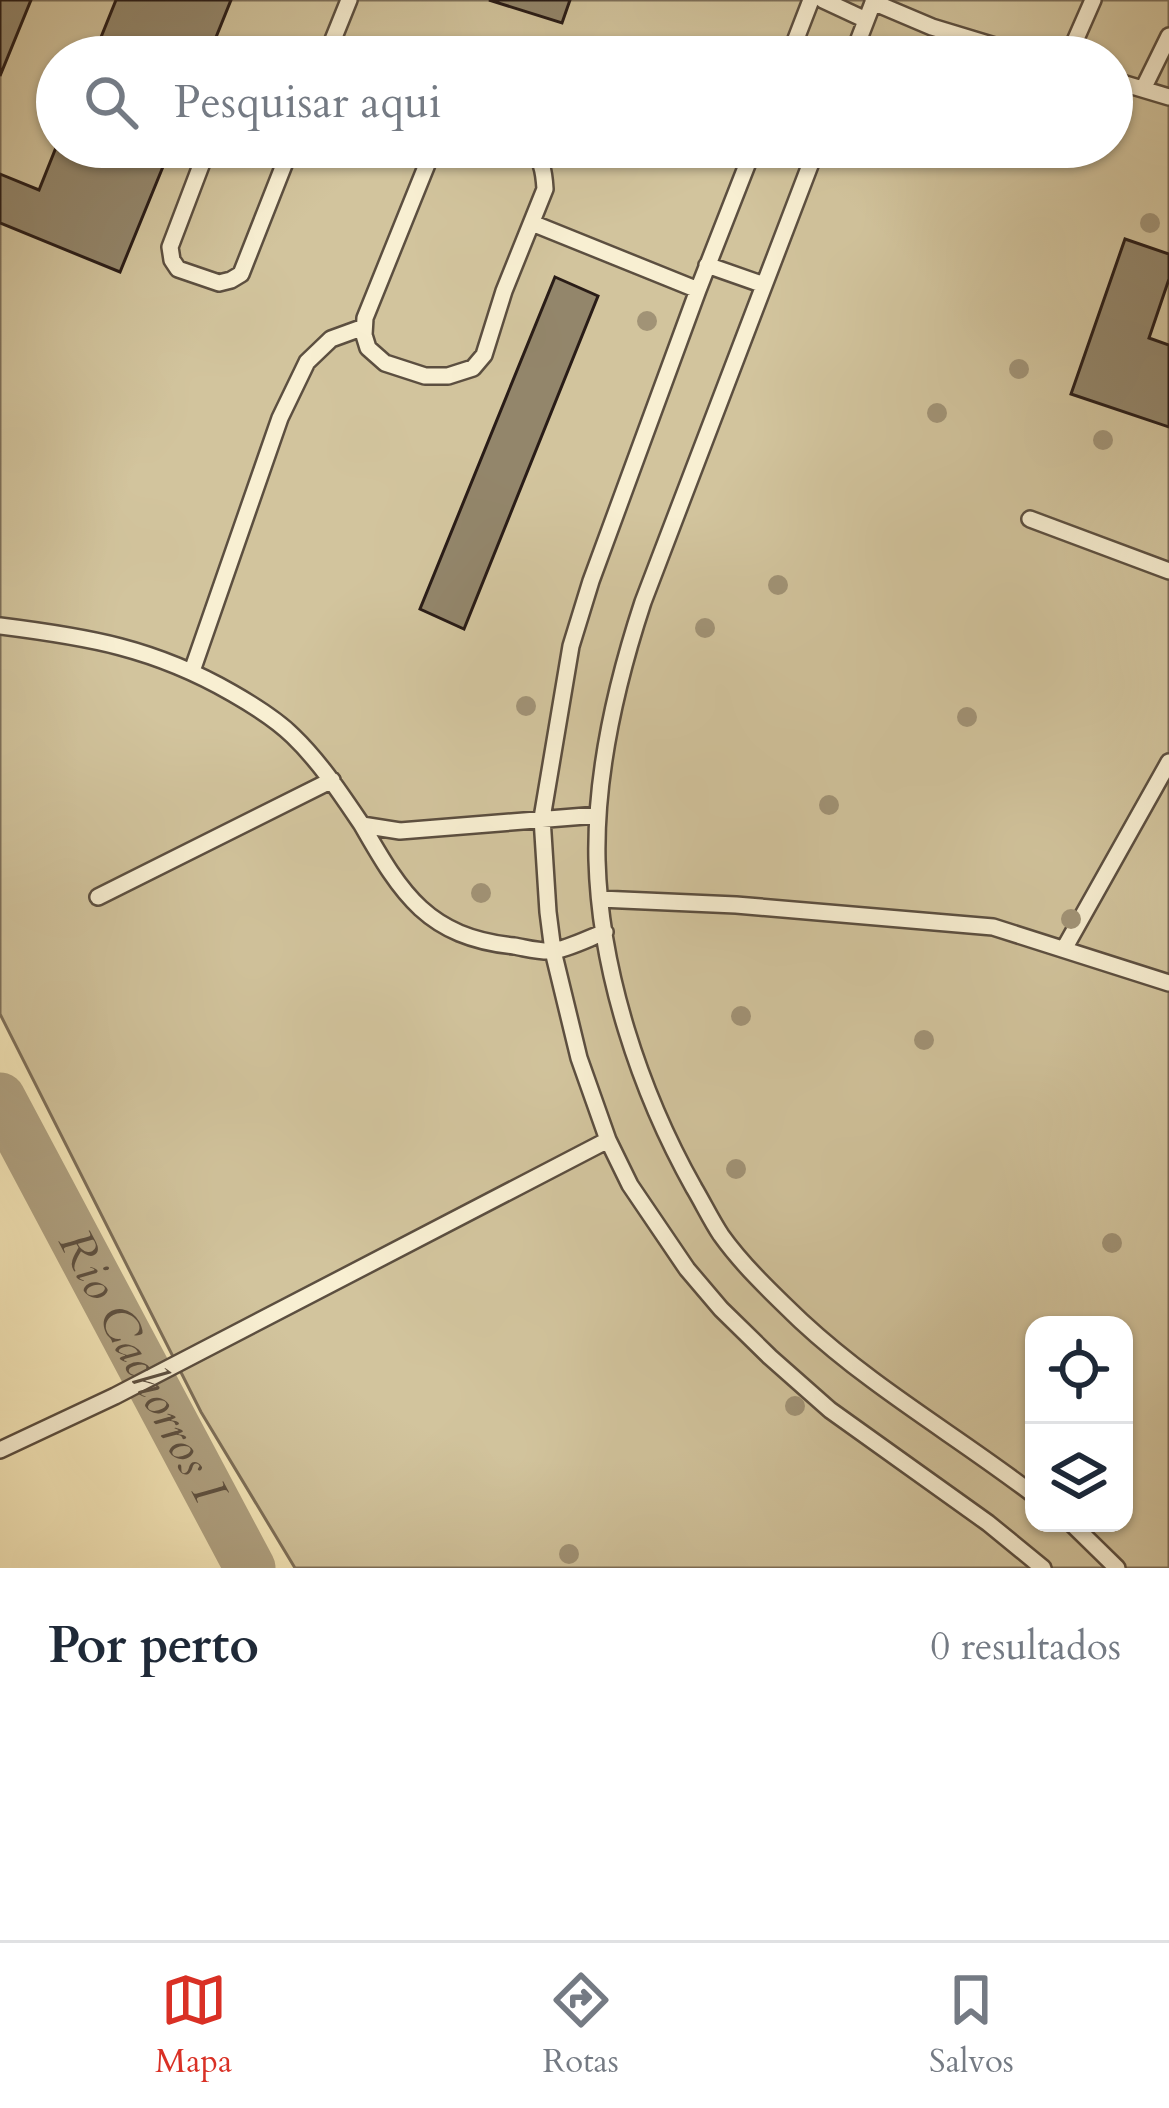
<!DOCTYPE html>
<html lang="pt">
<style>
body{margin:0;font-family:Cardo,serif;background:#f2f2f3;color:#1f2937}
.controls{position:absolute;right:36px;bottom:36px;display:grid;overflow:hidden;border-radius:24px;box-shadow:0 3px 9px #0004}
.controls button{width:108px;height:108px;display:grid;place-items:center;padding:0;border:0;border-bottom:3px solid #e0e1e3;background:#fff;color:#1f2937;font:60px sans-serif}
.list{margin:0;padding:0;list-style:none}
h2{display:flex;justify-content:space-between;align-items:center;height:156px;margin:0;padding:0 48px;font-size:51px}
h2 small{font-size:39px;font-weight:400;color:#747a83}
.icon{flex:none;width:66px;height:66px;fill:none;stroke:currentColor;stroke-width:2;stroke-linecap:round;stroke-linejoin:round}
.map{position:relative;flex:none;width:1169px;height:1568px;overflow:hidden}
.search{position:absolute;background:#fff;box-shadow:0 3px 9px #0004;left:36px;right:36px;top:36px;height:132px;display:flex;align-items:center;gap:30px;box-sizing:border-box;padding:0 42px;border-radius:66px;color:#747a83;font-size:45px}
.sheet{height:372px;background:#fff}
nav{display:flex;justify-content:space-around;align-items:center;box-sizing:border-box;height:168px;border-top:3px solid #e0e1e3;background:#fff;font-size:33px;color:#747a83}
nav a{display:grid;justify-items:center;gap:6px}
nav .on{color:#d93025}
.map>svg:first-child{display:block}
</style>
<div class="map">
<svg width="1169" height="1568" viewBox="0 0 1169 1568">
<rect width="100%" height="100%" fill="#f5e7b9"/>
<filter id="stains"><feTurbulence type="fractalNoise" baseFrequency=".00167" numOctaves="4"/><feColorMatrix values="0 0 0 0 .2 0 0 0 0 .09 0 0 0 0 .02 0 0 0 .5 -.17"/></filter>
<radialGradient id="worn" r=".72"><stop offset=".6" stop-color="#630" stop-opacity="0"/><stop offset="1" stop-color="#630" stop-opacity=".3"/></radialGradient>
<path fill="#d2c49d" stroke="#7e705a" stroke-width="3" fill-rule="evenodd" d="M 0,0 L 1169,0 L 1169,1568 L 295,1568 L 201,1412 L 0,1014 ZM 57,57 L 1112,57 L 1112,147 L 57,147 ZM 1034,1325 L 1124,1325 L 1124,1523 L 1034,1523 Z"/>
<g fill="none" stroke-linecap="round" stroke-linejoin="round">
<path stroke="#b0a282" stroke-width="51" id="s1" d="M 0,1098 L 250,1568"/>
</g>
<path fill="#93866b" stroke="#291c17" stroke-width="3" d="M 0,0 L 31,0 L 0,76 Z
M 116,0 L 231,0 L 208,57 L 93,57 Z
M 489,0 L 570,0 L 562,23 Z
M 57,145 L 171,147 L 120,272 L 0,223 L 0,174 L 39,190 Z
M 1125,239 L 1169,254 L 1169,279 L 1149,338 L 1169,345 L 1169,427 L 1071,394 Z
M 555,277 L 598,296 L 464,629 L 420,609 Z"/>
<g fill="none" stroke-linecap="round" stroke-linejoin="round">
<g stroke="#5c4f40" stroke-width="20">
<path id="service" d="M 823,0 L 866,20
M 873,2 L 932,27 L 1031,57
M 244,57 C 262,43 276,51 296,57
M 326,57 L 349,0
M 789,57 L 811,0
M 852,57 L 874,0
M 1068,57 L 1093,0
M 1112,80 L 1169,97
M 1143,89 L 1169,36
M 208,147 L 170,247 L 172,260 L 178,269 L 219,283 L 231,280 L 241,274 L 291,147
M 434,147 L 365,318 L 364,335 L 368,348 L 385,363 L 425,376 L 448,376 L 473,368 L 484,355 L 504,291 L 545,189 C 544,172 542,156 527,147
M 754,147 L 698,290 L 591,581 L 571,646 L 542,818 L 548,912 L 553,951 L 579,1058 L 608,1140 L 630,1185 L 687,1269 L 721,1309 L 770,1357 L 830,1410 L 988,1523 L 1043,1568
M 817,147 L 643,602 C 616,684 595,773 597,860 C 600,971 640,1092 694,1188 C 703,1203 711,1220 721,1235 C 743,1266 774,1295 801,1321 C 873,1388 957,1436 1034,1495
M 532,223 L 698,290
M 707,265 L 764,285
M 1030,519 L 1169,571
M 0,626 C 88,637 154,648 232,693 C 253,705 276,719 293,736 C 320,762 341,794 362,825
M 192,671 L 280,418 L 307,362 L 331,339 L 364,327
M 598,815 L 400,831 L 362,825 C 402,895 428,937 514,946 C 526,948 540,952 552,951 C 568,949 589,938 605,932
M 98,897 L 332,780
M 600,899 L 736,905 L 993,927 L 1169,983
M 1064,949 L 1169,762
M 0,1450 L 115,1396 L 608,1140
M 1071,1523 L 1117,1568"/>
</g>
<use href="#service" stroke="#f8efd2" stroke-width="15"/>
</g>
<g fill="#a19376">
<circle cx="1150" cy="223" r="10"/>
<circle cx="647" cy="321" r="10"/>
<circle cx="1019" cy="369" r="10"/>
<circle cx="937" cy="413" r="10"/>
<circle cx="1103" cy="440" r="10"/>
<circle cx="778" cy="585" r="10"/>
<circle cx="705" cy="628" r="10"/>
<circle cx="526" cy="706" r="10"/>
<circle cx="967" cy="717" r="10"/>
<circle cx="829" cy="805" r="10"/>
<circle cx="481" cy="893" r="10"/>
<circle cx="1071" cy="919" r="10"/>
<circle cx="741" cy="1016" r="10"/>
<circle cx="924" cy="1040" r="10"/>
<circle cx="736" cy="1169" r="10"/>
<circle cx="1112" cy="1243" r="10"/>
<circle cx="795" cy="1406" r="10"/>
<circle cx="569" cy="1554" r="10"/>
</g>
<g text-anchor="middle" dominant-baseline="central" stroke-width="12" stroke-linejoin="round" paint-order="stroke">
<g font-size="48" font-style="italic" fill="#5f5242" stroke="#f8efd2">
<text stroke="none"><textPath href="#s1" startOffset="303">Rio Cachorros I</textPath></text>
</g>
</g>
<rect width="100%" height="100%" filter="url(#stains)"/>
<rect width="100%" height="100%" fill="url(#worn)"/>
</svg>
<div class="controls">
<button><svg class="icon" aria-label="locate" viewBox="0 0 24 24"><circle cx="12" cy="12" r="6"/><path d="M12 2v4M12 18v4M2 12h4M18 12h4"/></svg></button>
<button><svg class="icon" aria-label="layers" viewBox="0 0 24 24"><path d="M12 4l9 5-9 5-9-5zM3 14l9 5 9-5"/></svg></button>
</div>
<div class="search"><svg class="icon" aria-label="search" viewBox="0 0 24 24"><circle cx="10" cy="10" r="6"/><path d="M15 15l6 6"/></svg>Pesquisar aqui</div>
</div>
<section class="sheet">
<h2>Por perto<small>0 resultados</small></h2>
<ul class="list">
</ul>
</section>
<nav>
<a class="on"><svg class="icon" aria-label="map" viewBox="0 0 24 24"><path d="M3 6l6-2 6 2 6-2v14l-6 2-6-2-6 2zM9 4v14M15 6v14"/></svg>Mapa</a>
<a><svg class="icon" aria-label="directions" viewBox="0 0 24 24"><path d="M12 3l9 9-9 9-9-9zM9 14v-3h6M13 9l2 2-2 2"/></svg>Rotas</a>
<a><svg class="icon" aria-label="saved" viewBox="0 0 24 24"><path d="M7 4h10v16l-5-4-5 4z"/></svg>Salvos</a>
</nav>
